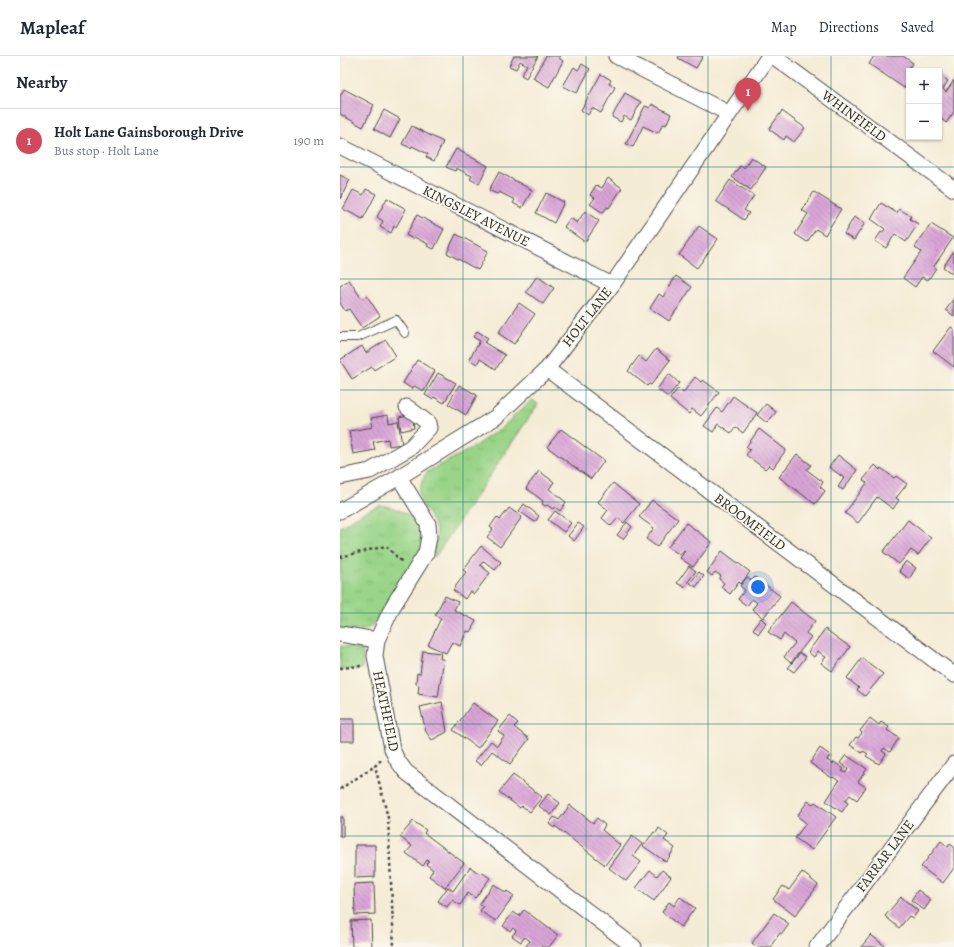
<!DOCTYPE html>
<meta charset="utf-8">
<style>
body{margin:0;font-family:Alegreya,serif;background:#f2f2f3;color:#1f2937}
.controls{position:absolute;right:12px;top:12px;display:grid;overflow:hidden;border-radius:0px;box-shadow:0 1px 3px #0004}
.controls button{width:36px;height:36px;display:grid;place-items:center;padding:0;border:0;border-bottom:1px solid #e0e1e3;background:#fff;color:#1f2937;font:20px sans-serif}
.you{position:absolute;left:418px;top:531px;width:14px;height:14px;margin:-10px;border:3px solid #fff;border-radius:50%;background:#1a73e8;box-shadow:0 0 0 6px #1a73e833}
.badge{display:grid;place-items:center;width:26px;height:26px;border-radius:50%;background:#d1495b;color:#fff;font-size:13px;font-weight:700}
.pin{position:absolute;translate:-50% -33px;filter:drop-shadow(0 1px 2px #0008)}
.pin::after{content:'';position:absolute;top:21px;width:14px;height:12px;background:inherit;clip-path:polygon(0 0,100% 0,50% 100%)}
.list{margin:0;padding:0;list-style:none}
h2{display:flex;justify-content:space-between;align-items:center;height:52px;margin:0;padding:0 16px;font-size:17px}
h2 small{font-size:13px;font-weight:400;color:#747a83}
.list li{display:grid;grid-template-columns:26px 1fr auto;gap:12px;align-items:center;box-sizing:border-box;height:64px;padding:0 16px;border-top:1px solid #e0e1e3}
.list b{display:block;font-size:15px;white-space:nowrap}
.list p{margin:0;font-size:13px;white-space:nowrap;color:#747a83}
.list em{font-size:13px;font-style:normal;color:#747a83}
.map{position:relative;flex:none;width:614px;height:891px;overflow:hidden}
header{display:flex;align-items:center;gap:24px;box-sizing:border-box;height:56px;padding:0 20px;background:#fff;border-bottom:1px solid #e0e1e3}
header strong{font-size:19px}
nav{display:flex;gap:22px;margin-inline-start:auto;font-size:14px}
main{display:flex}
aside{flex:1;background:#fff}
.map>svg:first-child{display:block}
</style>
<header>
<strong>Mapleaf</strong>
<nav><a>Map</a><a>Directions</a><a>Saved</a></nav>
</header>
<main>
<aside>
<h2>Nearby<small></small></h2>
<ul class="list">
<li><span class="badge">1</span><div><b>Holt Lane Gainsborough Drive</b><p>Bus stop · Holt Lane</p></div><em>190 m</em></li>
</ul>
</aside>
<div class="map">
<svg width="614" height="891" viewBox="0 0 614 891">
<defs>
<pattern id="grass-tufts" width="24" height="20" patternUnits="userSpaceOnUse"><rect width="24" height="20" fill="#99d488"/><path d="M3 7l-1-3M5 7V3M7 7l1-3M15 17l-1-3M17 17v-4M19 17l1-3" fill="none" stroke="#84b676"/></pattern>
<pattern id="building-back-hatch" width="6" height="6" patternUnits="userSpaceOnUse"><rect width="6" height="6" fill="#d9a4d7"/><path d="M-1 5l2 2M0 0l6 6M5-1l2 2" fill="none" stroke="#b086af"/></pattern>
</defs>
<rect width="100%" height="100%" fill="#fbf7ec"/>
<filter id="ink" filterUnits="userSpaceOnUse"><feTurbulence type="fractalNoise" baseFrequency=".025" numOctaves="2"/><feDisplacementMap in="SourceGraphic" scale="8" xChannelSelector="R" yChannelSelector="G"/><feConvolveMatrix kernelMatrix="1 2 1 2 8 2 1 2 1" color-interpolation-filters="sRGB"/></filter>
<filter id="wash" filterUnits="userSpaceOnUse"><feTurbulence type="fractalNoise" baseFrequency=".012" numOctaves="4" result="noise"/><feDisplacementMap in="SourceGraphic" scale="16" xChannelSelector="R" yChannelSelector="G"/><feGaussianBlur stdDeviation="0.9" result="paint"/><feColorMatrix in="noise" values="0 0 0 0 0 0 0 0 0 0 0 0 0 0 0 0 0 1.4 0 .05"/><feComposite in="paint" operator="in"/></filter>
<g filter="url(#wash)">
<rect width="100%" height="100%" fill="#f5ecd6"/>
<path fill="url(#grass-tufts)" stroke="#62805a" d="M 192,344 L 198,348 L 95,501 L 93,499 L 97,477 L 95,470 L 81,446 L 79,436 L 83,423 L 87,416 L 129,394 L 161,372 Z
M 40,449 C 73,454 93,474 75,507 C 70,515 63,524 57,532 C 49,544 41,556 33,569 C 21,577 14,575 0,572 L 0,471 L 26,455 Z
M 0,590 L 23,593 L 22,613 L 0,614 Z"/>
<g id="blocks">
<path fill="url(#building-back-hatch)" d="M 174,0 L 198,0 L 186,22 L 181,19 L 187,9 L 180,5 L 176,13 L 169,10 Z
M 206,0 L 220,0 L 219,2 L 223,5 L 209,31 L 193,22 Z
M 339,0 L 363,0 L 356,12 L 338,2 Z
M 534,0 L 563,0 L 573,7 L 569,12 L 574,15 L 569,15 L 569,24 L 564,32 L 529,8 Z
M 242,8 L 250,13 L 237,37 L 223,30 L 234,11 L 238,14 Z
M 261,18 L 271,24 L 269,28 L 275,31 L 261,57 L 252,52 L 248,59 L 241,54 Z
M 599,18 L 608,25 L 603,33 L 606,36 L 614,24 L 614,56 L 606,67 L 599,61 L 600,54 L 599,53 Z
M 4,33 L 34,49 L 23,71 L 0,58 L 0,40 Z
M 285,37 L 301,46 L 291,64 L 284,60 L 281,66 L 272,61 Z
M 312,48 L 331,58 L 326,69 L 323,68 L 318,77 L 303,70 L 293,91 L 286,88 L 305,50 L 310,52 Z
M 44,54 L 60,63 L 50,82 L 34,73 Z
M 442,55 L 465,72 L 454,86 L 446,80 L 444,84 L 429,73 Z
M 72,70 L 103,86 L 94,105 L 86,101 L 88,98 L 72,90 L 71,92 L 62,88 Z
M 116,93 L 148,110 L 139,128 L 130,123 L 132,120 L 116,112 L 115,115 L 106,111 Z
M 411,101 L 426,111 L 411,134 L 392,121 L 400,110 L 404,112 Z
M 159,116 L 192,134 L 182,152 L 173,147 L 175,144 L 159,136 L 157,138 L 149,134 Z
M 0,119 L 10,124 L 0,143 Z
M 268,122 L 282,132 L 269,152 L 267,151 L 263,157 L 250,148 L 255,142 L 250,139 L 256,129 L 262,132 Z
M 390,124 L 414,140 L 404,154 L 409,157 L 404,164 L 376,145 Z
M 26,133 L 36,138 L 23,163 L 3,153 L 13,134 L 23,139 Z
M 474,136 L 501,153 L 485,179 L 476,173 L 467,186 L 455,178 L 468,158 L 462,154 Z
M 206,137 L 224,146 L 214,167 L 196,157 Z
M 47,142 L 66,153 L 56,171 L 54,170 L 51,177 L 40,171 L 43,165 L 37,161 Z
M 541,147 L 557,157 L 559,153 L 571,160 L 570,163 L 578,168 L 566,186 L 555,178 L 546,192 L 535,185 L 541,176 L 542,177 L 545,173 L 531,163 Z
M 245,155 L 259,165 L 245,186 L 224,171 L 230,162 L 237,167 Z
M 77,159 L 104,173 L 94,193 L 87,190 L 88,188 L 74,181 L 73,183 L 66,179 Z
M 514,161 L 525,167 L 514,184 L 504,178 Z
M 591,168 L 613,182 L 594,210 L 596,212 L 588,224 L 582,221 L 575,231 L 563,222 L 581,196 L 575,191 Z
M 359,170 L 378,183 L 357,212 L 339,199 Z
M 116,178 L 148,195 L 138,214 L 107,197 Z
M 614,195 L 614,219 L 603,211 Z
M 197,220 L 214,232 L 203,248 L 186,236 Z
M 336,220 L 352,231 L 329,265 L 310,252 L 319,238 L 323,241 Z
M 9,224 L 22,243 L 27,240 L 40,260 L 22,272 L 9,253 L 5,255 L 0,247 L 0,230 Z
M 614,242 L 614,260 L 606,254 Z
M 179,247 L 195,258 L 174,288 L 158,277 Z
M 611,271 L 614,273 L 614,311 L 593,295 Z
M 137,275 L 148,282 L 145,287 L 165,299 L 156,313 L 140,303 L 137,308 L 129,303 L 140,285 L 133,281 Z
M 46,284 L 56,300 L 34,314 L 32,311 L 12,323 L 0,304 L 22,290 L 26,297 Z
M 316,293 L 330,304 L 311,329 L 309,328 L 307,330 L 288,315 L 299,300 L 306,306 Z
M 77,304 L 95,315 L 84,335 L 74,330 L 72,333 L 63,327 Z
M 98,317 L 116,327 L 104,347 L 94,341 L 92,343 L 85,339 Z
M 329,318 L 339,327 L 328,341 L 317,333 Z
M 355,321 L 361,326 L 363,324 L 379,336 L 361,360 L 352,353 L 349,358 L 330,343 L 338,332 L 343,337 Z
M 119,329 L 137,339 L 126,359 L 108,348 Z
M 393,340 L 417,357 L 403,377 L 395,371 L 391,377 L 378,368 L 373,376 L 364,370 L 377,352 L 382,356 Z
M 426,348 L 436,356 L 427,367 L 417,359 Z
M 72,358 L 74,372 L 61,375 L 59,361 Z
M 48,359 L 49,367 L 58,365 L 62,388 L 49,390 L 48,383 L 33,386 L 35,394 L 13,398 L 9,375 L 33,371 L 31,362 Z
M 221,373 L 264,405 L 251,423 L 207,391 Z
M 419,373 L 446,394 L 433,412 L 429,409 L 425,413 L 406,399 L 410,394 L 406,391 Z
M 457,398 L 471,409 L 467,414 L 483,426 L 480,431 L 485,435 L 475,448 L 439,421 Z
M 498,399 L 517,414 L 503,434 L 498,431 L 504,422 L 489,411 Z
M 535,409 L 540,414 L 541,412 L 554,422 L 556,420 L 567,428 L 556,442 L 559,444 L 553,453 L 537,441 L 518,467 L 505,457 L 527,427 L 523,424 Z
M 199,415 L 214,426 L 209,433 L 226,446 L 220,455 L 215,451 L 213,453 L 207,449 L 205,450 L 202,448 L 203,445 L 186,432 Z
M 273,427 L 299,448 L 284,467 L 278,462 L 271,470 L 262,462 L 268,454 L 258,446 Z
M 312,444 L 338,463 L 317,491 L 306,483 L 314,472 L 299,461 Z
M 184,448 L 199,460 L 195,466 L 179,455 Z
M 169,452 L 182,461 L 160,491 L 147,481 L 153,473 L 150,471 L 157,461 L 160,464 Z
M 215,455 L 231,467 L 224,476 L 208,464 Z
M 568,464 L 591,482 L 578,499 L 571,494 L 559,508 L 543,496 Z
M 287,466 L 292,471 L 283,483 L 277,479 Z
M 238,467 L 244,471 L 234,485 L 228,480 Z
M 346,467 L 372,486 L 353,511 L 340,502 L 345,495 L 344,494 L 340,499 L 328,491 Z
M 141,490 L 161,506 L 155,514 L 144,505 L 140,509 L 150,517 L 134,538 L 130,535 L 125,543 L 113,534 L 126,516 L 123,514 Z
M 382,495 L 410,516 L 401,528 L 399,526 L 390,538 L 381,531 L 384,527 L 379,523 L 381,520 L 375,516 L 372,520 L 367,516 Z
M 566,505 L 576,512 L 569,523 L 559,515 Z
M 349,510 L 356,515 L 344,531 L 337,527 Z
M 359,516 L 364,520 L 356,531 L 350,527 Z
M 407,521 L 412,525 L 415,521 L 440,540 L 423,562 L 412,553 L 417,547 L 415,545 L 412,543 L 407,550 L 398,543 L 405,534 L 400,530 Z
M 105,540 L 118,546 L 114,554 L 136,565 L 130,576 L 127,575 L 120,590 L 112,586 L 106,597 L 88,589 L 101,562 L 95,559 Z
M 451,546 L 475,565 L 466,577 L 471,581 L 451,607 L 444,601 L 455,587 L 444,578 L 440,584 L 428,576 Z
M 421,562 L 426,567 L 418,578 L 413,573 Z
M 485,573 L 510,591 L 492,615 L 481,607 L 486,601 L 484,600 L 478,595 L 474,601 L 468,596 Z
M 83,595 L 101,597 L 100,603 L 104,603 L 98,641 L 78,638 L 79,629 L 76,628 L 77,617 L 80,618 Z
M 460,597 L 466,601 L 454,616 L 448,612 Z
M 522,602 L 543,618 L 525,640 L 517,634 L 519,632 L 507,622 Z
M 102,646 L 107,676 L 92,684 L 86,676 L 80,651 Z
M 133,647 L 158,665 L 138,692 L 113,674 Z
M 170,660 L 178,667 L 174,671 L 189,683 L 170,708 L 152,695 L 141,709 L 135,705 L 151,685 L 157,690 L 164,680 L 158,675 Z
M 530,662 L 539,669 L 541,666 L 549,671 L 547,674 L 559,682 L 550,696 L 544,692 L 542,695 L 546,698 L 539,708 L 526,700 L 528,698 L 523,695 L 522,697 L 510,689 L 516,681 L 518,682 L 522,677 L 520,675 Z
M 0,663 L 14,663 L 14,685 L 0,685 Z
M 480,692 L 490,699 L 487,704 L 493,708 L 494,706 L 504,713 L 502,715 L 506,717 L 508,713 L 500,707 L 506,699 L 527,713 L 518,726 L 526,731 L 517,744 L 510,739 L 505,745 L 508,747 L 502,756 L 486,745 L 499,725 L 493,721 L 492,722 L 470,707 Z
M 173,719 L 202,741 L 190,756 L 182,750 L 180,752 L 159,736 Z
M 208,738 L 220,747 L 211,759 L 199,750 Z
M 468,745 L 473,748 L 475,746 L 496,761 L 472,794 L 455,782 L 466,767 L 457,760 Z
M 230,749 L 253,767 L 257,762 L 265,769 L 262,774 L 280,789 L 265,809 L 215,770 L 214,772 L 209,768 L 214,761 L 219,764 Z
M 0,761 L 3,761 L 3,781 L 0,781 Z
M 73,765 L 86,774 L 84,777 L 124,807 L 105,832 L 89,820 L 93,814 L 86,808 L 89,805 L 87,804 L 83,810 L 66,797 L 72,790 L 60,781 Z
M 319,772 L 328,779 L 324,784 L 335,792 L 326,806 L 303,790 L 314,776 L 316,777 Z
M 292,780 L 302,788 L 293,800 L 301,806 L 286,825 L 269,812 Z
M 601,785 L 608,791 L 610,788 L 614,791 L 614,812 L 603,827 L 581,811 Z
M 15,789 L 35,789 L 35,821 L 15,822 Z
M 130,811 L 140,818 L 141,816 L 150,822 L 135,842 L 128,837 L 120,849 L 112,844 L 107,851 L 98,845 L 108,831 L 113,835 Z
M 310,814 L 317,820 L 322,814 L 331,821 L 314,845 L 296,832 Z
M 462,816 L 478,829 L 455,860 L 433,843 L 443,830 L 449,834 Z
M 34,827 L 35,858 L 15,859 L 14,828 Z
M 154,828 L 166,837 L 167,835 L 174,840 L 156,865 L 140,855 L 143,850 L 139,848 Z
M 578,834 L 591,844 L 584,854 L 571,844 Z
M 340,841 L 355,852 L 341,871 L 322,856 L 329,846 L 334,850 Z
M 561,841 L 578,855 L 573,862 L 569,860 L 559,872 L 545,860 Z
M 184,854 L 218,879 L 209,891 L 185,891 L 190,885 L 185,881 L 181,886 L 172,880 L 176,875 L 173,872 L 170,875 L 163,870 L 173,856 L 179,860 Z
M 434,857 L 449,868 L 442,878 L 440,877 L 432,888 L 433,889 L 431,891 L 417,891 L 412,887 Z
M 31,864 L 32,891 L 12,891 L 11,865 Z
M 531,879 L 546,891 L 521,891 Z"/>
</g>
</g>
<g filter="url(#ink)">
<use href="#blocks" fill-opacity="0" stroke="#494845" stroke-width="1"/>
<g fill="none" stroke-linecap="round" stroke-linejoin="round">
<g stroke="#494845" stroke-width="10">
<path id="service" d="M 0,281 L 18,281 L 56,264 L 65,277"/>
</g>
<g stroke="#494845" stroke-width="17">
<path id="minor" d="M 276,0 L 388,57
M 433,0 L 614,133
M 0,90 L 272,229
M 207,313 L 614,619
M 0,421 L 30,415 L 71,391 L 89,372 L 88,367 L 67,351
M 59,421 L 88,468 L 89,481 L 86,497 L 53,550 L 37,584 L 35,600 L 52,693 L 57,704 L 66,716 L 294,891
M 0,455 L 59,421 L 156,361 L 207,313 L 272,229 L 429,0
M 0,578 L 37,584
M 477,891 L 614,708"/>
</g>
<path stroke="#494845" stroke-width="2.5" stroke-dasharray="3 3" stroke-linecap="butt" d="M 0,501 L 46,490 L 63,507
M 0,612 L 21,610
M 41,704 L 35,710 L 48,762 L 54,891
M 0,733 L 35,710"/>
<use href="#service" stroke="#fff" stroke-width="8"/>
<use href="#minor" stroke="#fff" stroke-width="15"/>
</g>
</g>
<path fill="none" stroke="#0f766e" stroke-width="1" stroke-opacity="0.55" d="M 123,0 L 123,891M 246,0 L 246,891M 368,0 L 368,891M 491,0 L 491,891M 0,111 L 614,111M 0,223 L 614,223M 0,334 L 614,334M 0,446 L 614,446M 0,557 L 614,557M 0,668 L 614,668M 0,780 L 614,780"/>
<g text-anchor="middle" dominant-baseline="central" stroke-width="3.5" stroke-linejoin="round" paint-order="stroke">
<g font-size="14" fill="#2b2b2b" stroke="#fbf7ec">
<text transform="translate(514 60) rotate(36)">WHINFIELD</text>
<text transform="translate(136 160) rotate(27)">KINGSLEY AVENUE</text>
<text transform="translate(247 261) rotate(-52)">HOLT LANE</text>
<text transform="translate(410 466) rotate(37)">BROOMFIELD</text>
<text transform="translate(46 655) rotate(78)">HEATHFIELD</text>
<text transform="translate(545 800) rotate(-53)">FARRAR LANE</text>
</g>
</g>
</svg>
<div class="controls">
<button>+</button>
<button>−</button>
</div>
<div class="you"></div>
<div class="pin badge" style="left:408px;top:55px">1</div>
</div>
</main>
